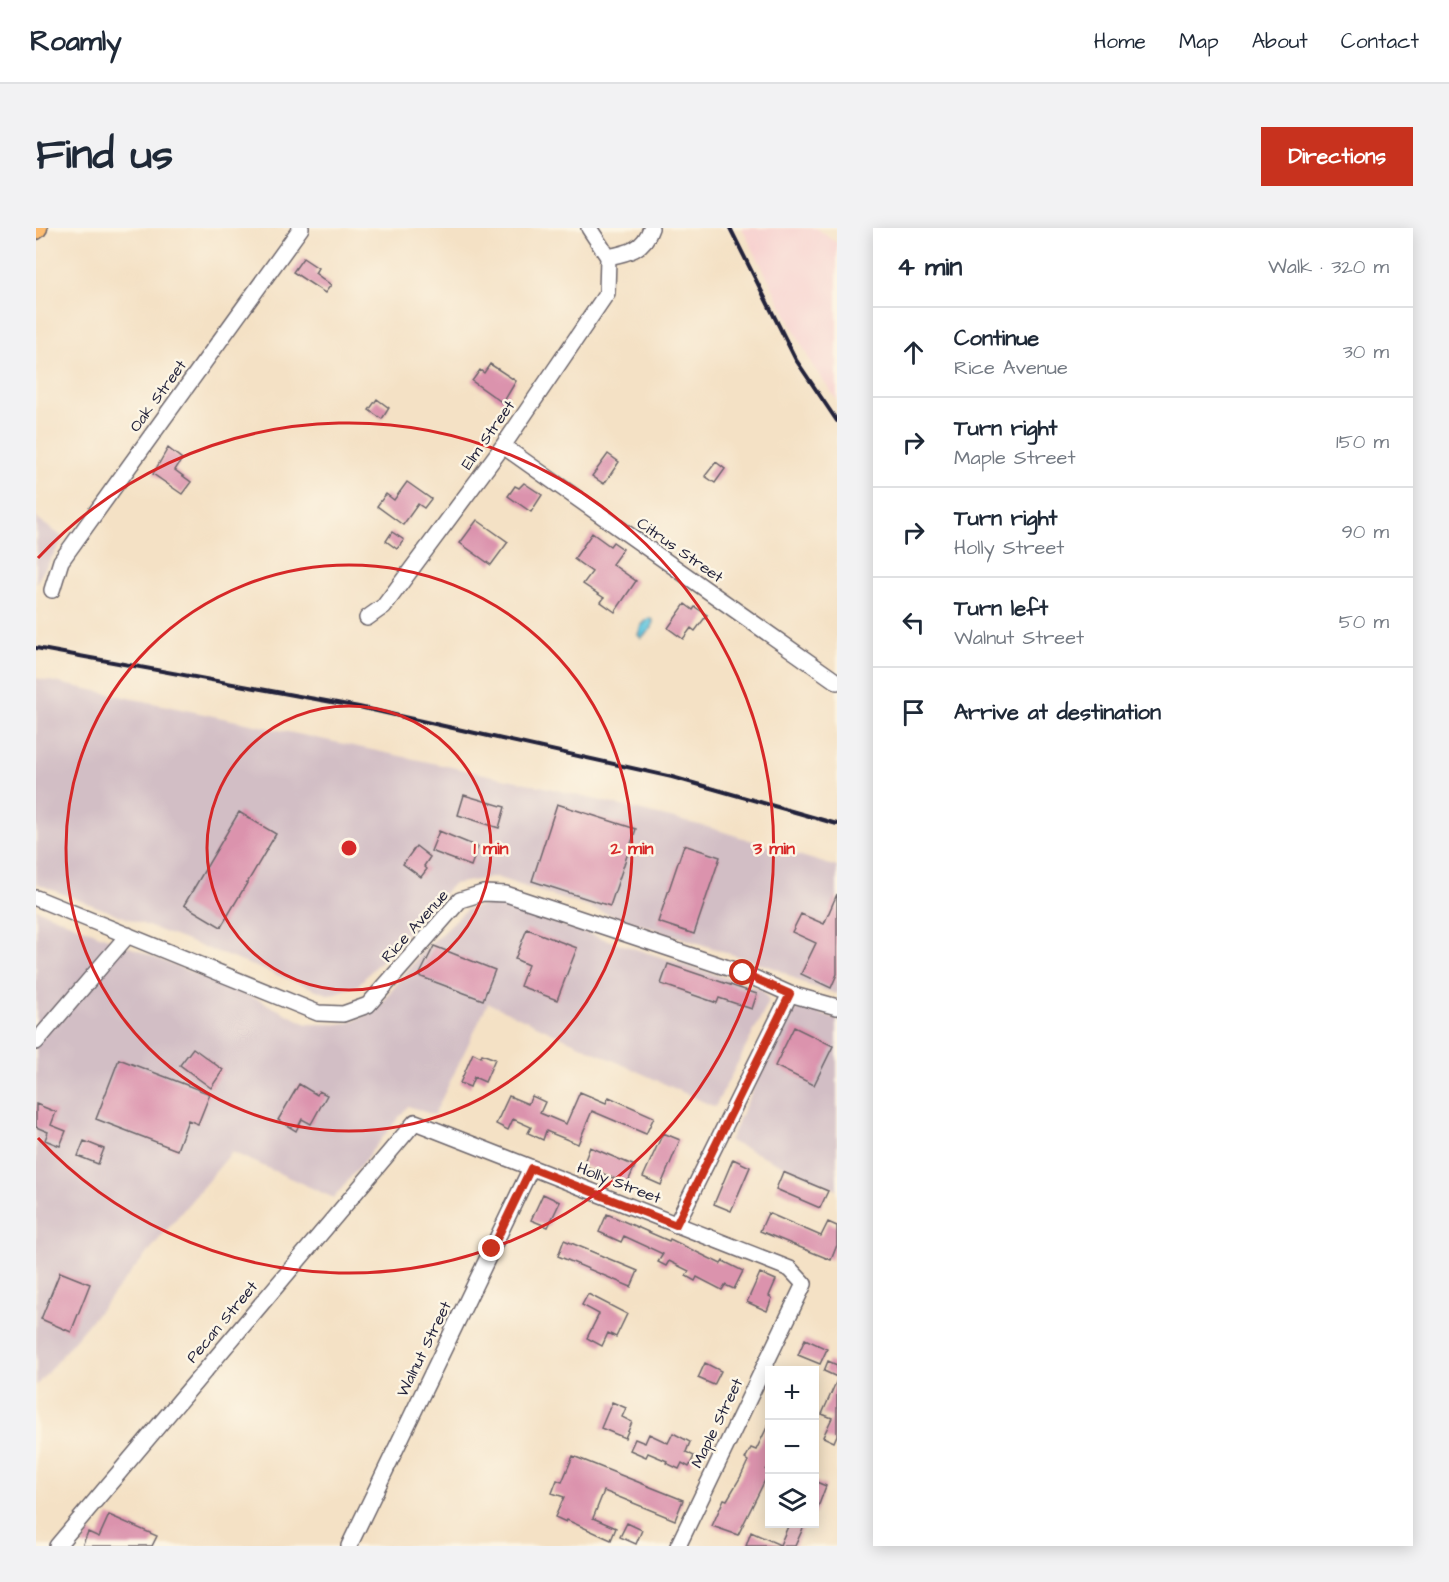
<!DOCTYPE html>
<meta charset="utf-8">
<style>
body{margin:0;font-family:"Architects Daughter",sans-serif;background:#f2f2f3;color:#1f2937}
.controls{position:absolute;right:18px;bottom:18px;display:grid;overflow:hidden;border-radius:0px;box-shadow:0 3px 15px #0003}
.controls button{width:54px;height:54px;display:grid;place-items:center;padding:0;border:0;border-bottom:2px solid #e0e1e3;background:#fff;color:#1f2937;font:30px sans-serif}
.stop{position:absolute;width:18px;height:18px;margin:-14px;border:4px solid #c8321e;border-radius:50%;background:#fff}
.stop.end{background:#c8321e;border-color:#fff;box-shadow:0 2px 6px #0008}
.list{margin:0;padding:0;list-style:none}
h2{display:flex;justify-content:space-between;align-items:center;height:78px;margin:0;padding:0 24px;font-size:26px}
h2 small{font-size:20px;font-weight:400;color:#747a83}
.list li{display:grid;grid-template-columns:39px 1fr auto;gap:18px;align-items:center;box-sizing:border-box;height:90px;padding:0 24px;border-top:2px solid #e0e1e3}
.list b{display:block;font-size:22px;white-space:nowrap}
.list p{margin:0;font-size:20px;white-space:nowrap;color:#747a83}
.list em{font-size:20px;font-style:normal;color:#747a83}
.icon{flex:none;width:33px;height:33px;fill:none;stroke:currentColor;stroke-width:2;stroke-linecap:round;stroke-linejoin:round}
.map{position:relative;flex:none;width:801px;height:1318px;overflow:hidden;border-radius:0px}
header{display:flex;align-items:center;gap:36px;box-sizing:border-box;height:84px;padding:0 30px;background:#fff;border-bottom:2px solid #e0e1e3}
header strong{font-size:28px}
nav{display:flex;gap:33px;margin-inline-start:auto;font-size:21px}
.intro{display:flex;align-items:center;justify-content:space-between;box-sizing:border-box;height:144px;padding:0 36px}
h1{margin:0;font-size:42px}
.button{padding:15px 27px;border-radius:0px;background:#c8321e;color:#fff;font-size:21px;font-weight:700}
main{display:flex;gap:36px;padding:0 36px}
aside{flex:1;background:#fff;border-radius:0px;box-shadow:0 3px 15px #0003}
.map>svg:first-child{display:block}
</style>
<header>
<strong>Roamly</strong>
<nav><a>Home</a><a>Map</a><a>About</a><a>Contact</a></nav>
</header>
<div class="intro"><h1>Find us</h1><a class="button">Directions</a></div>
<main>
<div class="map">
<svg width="801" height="1318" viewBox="0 0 801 1318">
<rect width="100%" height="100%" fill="#fcf5e5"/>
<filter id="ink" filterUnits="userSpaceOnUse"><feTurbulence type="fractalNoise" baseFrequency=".0167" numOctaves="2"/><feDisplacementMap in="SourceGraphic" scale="12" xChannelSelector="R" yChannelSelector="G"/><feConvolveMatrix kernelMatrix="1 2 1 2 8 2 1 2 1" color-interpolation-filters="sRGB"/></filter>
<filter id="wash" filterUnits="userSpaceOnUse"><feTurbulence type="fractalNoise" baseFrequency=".008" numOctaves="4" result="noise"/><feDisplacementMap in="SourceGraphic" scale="24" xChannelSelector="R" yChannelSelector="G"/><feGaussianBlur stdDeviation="1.35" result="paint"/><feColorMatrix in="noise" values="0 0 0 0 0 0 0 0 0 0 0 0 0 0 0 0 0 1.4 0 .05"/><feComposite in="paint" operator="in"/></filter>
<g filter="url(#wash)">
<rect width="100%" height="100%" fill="#f4e1c5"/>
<path fill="#f7d0cf" d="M 706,0 L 780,0 L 801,15 L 801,172 L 776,137 Z"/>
<path fill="#d2bec5" d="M 0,290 L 28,310 L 0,355 Z
M 0,450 L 504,558 L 675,600 L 801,639 L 801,766 L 769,756 L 741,741 L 459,649 L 417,656 L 321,758 L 294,767 L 14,661 L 0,655 Z
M 457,675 L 727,762 L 733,774 L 679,879 L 452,775 L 398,887 L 372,878 L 298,970 L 196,924 L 0,1158 L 0,681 L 219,770 L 271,796 L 310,796 L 340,783 L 384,726 L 431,681 Z
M 766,779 L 801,792 L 801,962 L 693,913 L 752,786 Z"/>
<path fill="#61c5de" stroke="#42748c" stroke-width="1.5" d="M 613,390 L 617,392 L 616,400 L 605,410 L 602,407 L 605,398 Z"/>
<g id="blocks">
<path fill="#db93ad" d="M 267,30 L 282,40 L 279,45 L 295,57 L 289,65 L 257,44 Z
M 454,136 L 480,153 L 467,175 L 436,153 L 444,142 L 448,145 Z
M 341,171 L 353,180 L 346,191 L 333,182 Z
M 132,220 L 146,231 L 139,242 L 155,254 L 146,266 L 117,246 Z
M 572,226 L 583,234 L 568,256 L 556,248 Z
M 680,234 L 689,241 L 679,255 L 669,248 Z
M 371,254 L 395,271 L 388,280 L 382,276 L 367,297 L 341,278 L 350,266 L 358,272 Z
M 488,255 L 506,267 L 495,284 L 472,268 L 479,258 L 483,260 Z
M 441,292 L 472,314 L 455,337 L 424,315 Z
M 356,304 L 368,312 L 361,321 L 350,313 Z
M 556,305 L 574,318 L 577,314 L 587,321 L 576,336 L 600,353 L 579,384 L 565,374 L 568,370 L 547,356 L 556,344 L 538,331 Z
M 649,376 L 657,382 L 659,379 L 671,387 L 659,403 L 655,400 L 647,411 L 632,400 Z
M 428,567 L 469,579 L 463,600 L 422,587 Z
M 521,576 L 600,601 L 574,678 L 496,653 Z
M 203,584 L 240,606 L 185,699 L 148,677 Z
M 403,603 L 442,619 L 435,638 L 395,623 Z
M 648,617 L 684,629 L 658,706 L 622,694 Z
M 380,618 L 394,629 L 388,638 L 391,641 L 385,649 L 367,636 Z
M 801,666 L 801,746 L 795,760 L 765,746 L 780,715 L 756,704 L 765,686 L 788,696 Z
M 491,701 L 541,720 L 521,772 L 484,758 L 492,737 L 479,731 Z
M 398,718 L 459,742 L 447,772 L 383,748 Z
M 632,736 L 721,766 L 716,781 L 683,770 L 681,775 L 625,756 Z
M 758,799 L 797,818 L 778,857 L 739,838 Z
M 157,820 L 187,842 L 175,860 L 144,837 Z
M 437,825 L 445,829 L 446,826 L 459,831 L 449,854 L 438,849 L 434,859 L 424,855 Z
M 83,831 L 174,866 L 162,896 L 152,892 L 141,922 L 60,891 Z
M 263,856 L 281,867 L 283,863 L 291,867 L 275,896 L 266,891 L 260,903 L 242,892 Z
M 544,864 L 570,875 L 573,869 L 618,889 L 610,906 L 556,883 L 542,916 L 510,903 L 507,912 L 492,905 L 495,899 L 477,891 L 472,902 L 460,896 L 473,868 L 492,876 L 496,868 L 509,874 L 504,885 L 530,896 Z
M 0,876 L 20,884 L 15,897 L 30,903 L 24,918 L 9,912 L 12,904 L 0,899 Z
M 627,905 L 644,912 L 625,957 L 607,949 Z
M 48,913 L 68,921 L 62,936 L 42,928 Z
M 554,919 L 599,938 L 591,956 L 547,937 Z
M 697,931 L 714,939 L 695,983 L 678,976 Z
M 747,944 L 792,963 L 784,980 L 740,961 Z
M 507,966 L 524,974 L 512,999 L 495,992 Z
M 732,985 L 785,1008 L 792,994 L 801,998 L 801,1017 L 795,1032 L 724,1003 Z
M 571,986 L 633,1013 L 634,1011 L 685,1036 L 687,1033 L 707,1043 L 698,1061 L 689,1057 L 686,1062 L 661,1049 L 659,1053 L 650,1048 L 653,1043 L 633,1033 L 630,1038 L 622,1034 L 627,1026 L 588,1008 L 585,1014 L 563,1004 Z
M 528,1012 L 602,1043 L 595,1059 L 522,1028 Z
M 24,1044 L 54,1056 L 35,1104 L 5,1091 Z
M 724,1045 L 740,1052 L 733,1068 L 736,1070 L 731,1083 L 711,1074 Z
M 552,1066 L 591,1086 L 580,1109 L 572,1105 L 566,1118 L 551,1110 L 563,1086 L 546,1077 Z
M 769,1111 L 791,1121 L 784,1136 L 762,1127 Z
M 792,1133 L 801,1137 L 801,1149 L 788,1143 Z
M 669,1135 L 685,1143 L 678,1157 L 662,1150 Z
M 801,1152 L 801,1207 L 798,1214 L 787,1209 L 796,1190 L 786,1186 Z
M 576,1174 L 590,1180 L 586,1189 L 596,1194 L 589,1210 L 565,1200 Z
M 734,1193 L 734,1236 L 730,1242 L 733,1244 L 702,1307 L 676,1298 L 688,1271 L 691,1272 L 704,1250 L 712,1233 L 709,1231 L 715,1220 L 720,1222 Z
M 637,1205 L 654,1214 L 650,1224 L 658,1228 L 653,1239 L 646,1235 L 643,1241 L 630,1235 L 631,1233 L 612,1225 L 610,1229 L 594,1222 L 599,1211 L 609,1215 L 613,1206 L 632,1215 Z
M 537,1228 L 647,1272 L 639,1292 L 568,1263 L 557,1290 L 580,1300 L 575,1312 L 531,1292 L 530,1294 L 519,1289 L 528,1269 L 516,1265 L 521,1252 L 526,1254 Z
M 778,1253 L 790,1258 L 779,1287 L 778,1287 Z
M 73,1287 L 121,1308 L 116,1318 L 46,1318 L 52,1304 L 63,1309 Z
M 591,1295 L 606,1302 L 600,1316 L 584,1309 Z
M 753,1296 L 761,1296 L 768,1298 L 759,1318 L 710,1318 L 715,1304 L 744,1317 Z"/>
</g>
</g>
<g filter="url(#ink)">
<use href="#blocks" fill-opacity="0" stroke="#6c656b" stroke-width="1.5"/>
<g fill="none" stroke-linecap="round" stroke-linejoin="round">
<g stroke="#6c656b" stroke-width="18">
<path id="minor" d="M 553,0 L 572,29
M 467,218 L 801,454
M 16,362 L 25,333 L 265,0
M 331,390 L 348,378 L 467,218 L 571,65 L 572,29 C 592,25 608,22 615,0
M 0,670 L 282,785 L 307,786 L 332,777 L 424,672 L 447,665 L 470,666 L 707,745 L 754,766 L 801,779
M 0,814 L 92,707
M 640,997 L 754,766
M 21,1318 L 379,894 L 754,1041 L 768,1056 L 642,1318
M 313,1318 L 495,940"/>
</g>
<g stroke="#6c656b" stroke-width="21">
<path id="major" d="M 0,2 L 2,0"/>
</g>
<use href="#minor" stroke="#fff" stroke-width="15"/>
<use href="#major" stroke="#fdbc6f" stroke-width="18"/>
<path stroke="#22223b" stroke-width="4" d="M 694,0 L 760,132 L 801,193
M 0,420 L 323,479 L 636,549 L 801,596"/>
</g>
</g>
<g fill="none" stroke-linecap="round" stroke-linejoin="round" filter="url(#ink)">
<path stroke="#c8321e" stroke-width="8" d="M 456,1021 L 495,940 L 640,997 L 754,766 L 707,745"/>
</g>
<g fill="none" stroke="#d62828" stroke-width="3">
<circle cx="313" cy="620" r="142"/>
<circle cx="313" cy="620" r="283"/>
<path d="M2 330A425 425 0 1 1 2 910"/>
</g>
<g text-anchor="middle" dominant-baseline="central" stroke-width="5" stroke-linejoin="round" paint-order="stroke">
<g font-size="16" fill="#22223b" stroke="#fcf5e5">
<text transform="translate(122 168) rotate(-54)">Oak Street</text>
<text transform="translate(452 207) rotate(-55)">Elm Street</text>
<text transform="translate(644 322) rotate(35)">Citrus Street</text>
<text transform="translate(379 698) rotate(-48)">Rice Avenue</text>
<text transform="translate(583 955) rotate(21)">Holly Street</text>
<text transform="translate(186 1094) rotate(-50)">Pecan Street</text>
<text transform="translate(388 1121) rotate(-64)">Walnut Street</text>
<text transform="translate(681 1195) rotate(-64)">Maple Street</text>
</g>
</g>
<circle cx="313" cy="620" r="9" fill="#d62828" stroke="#fcf5e5" stroke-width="3"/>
<g font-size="18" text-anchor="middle" font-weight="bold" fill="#d62828" stroke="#fcf5e5" stroke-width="5" stroke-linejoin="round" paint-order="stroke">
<text x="455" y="626">1 min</text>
<text x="596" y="626">2 min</text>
<text x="738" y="626">3 min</text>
</g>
</svg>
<div class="controls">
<button>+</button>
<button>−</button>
<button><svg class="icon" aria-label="layers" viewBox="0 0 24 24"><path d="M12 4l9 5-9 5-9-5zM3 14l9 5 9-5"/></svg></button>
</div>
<div class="stop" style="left:707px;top:745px"></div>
<div class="stop end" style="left:456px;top:1021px"></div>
</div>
<aside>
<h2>4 min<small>Walk · 320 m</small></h2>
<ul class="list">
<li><svg class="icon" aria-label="ahead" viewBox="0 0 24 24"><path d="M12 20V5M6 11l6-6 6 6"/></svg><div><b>Continue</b><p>Rice Avenue</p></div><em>30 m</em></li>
<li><svg class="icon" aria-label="right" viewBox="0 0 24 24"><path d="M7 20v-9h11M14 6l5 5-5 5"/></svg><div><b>Turn right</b><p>Maple Street</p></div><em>150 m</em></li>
<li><svg class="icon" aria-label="right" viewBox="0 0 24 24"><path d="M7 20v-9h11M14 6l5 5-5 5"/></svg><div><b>Turn right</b><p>Holly Street</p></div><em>90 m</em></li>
<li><svg class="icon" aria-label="left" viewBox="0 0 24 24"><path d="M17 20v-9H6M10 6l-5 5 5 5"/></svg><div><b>Turn left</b><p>Walnut Street</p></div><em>50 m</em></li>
<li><svg class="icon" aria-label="arrive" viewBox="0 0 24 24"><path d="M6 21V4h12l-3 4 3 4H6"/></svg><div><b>Arrive at destination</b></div></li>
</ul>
</aside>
</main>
